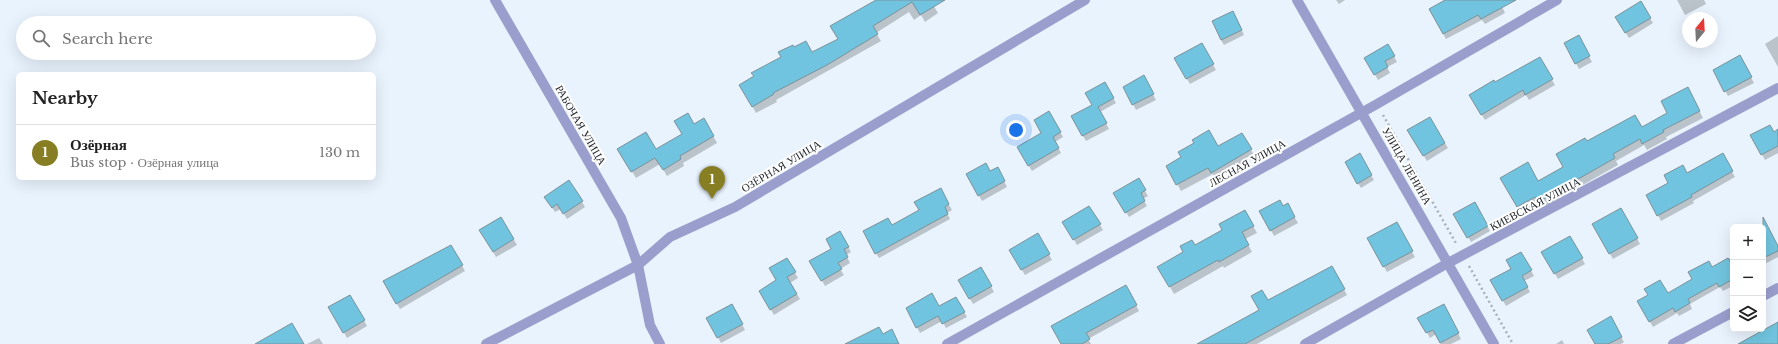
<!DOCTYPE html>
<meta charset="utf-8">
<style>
body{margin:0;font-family:"Libre Baskerville",serif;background:#f6f6f6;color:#222}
.controls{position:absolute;right:12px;bottom:12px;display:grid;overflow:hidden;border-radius:6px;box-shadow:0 4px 16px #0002}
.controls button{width:36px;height:36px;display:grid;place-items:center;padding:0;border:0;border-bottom:1px solid #e0e0e0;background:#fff;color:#222;font:20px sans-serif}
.compass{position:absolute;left:1682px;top:12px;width:36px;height:36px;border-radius:50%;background:#fff;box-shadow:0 4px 16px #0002;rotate:18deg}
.you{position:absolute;left:1016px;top:130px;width:14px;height:14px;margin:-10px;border:3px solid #fff;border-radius:50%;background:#1a73e8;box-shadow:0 0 0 6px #1a73e833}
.badge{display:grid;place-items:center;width:26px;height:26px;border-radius:50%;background:#877d23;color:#fff;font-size:13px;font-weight:700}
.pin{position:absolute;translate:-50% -33px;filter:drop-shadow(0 1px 2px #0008)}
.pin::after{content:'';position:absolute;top:21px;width:14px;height:12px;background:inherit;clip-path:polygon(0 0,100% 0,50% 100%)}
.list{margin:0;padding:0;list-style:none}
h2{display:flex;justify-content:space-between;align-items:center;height:52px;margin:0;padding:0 16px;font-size:17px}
h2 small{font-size:13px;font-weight:400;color:#767676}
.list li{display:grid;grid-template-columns:26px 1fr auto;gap:12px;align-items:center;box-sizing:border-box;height:56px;padding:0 16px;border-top:1px solid #e0e0e0}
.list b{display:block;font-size:15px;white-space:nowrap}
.list p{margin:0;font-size:13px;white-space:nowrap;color:#767676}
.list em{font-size:13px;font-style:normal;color:#767676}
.icon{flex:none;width:22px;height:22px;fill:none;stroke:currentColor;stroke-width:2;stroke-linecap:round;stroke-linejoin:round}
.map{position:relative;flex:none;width:1778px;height:344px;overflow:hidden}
.search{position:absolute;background:#fff;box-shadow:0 4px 16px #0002;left:16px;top:16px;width:360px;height:44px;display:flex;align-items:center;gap:10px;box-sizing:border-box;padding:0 14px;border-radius:22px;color:#767676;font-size:15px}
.panel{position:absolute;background:#fff;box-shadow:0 4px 16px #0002;left:16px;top:72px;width:360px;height:108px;border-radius:6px}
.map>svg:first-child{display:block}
</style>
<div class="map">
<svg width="1778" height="344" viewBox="0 0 1778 344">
<rect width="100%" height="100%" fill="#e9f3fd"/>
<path fill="#0003" d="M 878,0 L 930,0 L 938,13 L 925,22 L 921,15 L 914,20 L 909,12 L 876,33 L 881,41 L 776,100 L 777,102 L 756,113 L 741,85 L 794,48 L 812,53 L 839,39 Z
M 1336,0 L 1345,0 L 1339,4 Z
M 1447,0 L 1499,0 L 1505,13 L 1485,24 L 1482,20 L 1446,39 L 1430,9 Z
M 1677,0 L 1704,0 L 1706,4 L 1685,15 Z
M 1640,3 L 1653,23 L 1629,38 L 1616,17 Z
M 1236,17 L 1244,35 L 1224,45 L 1221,40 Z
M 1578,36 L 1592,62 L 1579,69 L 1565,43 Z
M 1778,36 L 1778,67 L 1765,44 Z
M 1201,44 L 1216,70 L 1190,84 L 1175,58 Z
M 1388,46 L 1397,62 L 1387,67 L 1390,73 L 1378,80 L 1366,58 Z
M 1740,57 L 1754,83 L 1728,96 L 1714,71 Z
M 1539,58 L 1555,85 L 1529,100 L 1526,95 L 1485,120 L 1470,96 Z
M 1144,77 L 1156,100 L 1136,110 L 1124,87 Z
M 1105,83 L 1116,103 L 1100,112 L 1109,129 L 1086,141 L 1072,117 L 1093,105 Z
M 1691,95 L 1703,118 L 1666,137 L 1667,139 L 1647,150 L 1644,145 L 1616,161 L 1618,165 L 1542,208 L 1540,203 L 1522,213 L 1502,178 L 1538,182 L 1564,167 L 1587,143 L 1642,128 L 1669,113 Z
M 1049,112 L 1063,137 L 1055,142 L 1061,153 L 1032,171 L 1018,148 L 1042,133 Z
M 1429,118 L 1448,148 L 1427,161 L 1409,131 Z
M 704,119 L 717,143 L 683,163 L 684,166 L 667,176 L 660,164 L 636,178 L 619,150 L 656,151 L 683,134 Z
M 1778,130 L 1778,153 L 1765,160 L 1752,136 L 1774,133 Z
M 1242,134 L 1255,157 L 1215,179 L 1213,174 L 1181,191 L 1167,166 L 1182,158 L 1218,147 Z
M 1722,154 L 1735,177 L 1693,201 L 1694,203 L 1661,221 L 1647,195 Z
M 1359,155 L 1374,180 L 1361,188 L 1346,163 Z
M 997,168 L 1007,187 L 982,201 L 967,174 L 990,172 Z
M 1138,180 L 1148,196 L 1143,199 L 1147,206 L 1129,217 L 1115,194 Z
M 940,189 L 952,210 L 947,213 L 950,219 L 879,258 L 864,232 L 892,226 L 920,211 Z
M 582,202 L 585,207 L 567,219 L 561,209 L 555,212 L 549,203 Z
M 1474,203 L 1490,231 L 1471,242 L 1455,214 Z
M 1287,204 L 1298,223 L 1274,236 L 1261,211 L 1283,207 Z
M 1089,207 L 1103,230 L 1077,245 L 1064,222 Z
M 1621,209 L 1640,244 L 1613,259 L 1593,224 Z
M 1245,211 L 1257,233 L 1245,239 L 1252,252 L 1224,268 L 1223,266 L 1174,294 L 1159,267 L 1224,230 Z
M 501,218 L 517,245 L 496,257 L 481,230 Z
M 1396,224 L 1415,257 L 1387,272 L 1368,239 Z
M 840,233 L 851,252 L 846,255 L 850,263 L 840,269 L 844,275 L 825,286 L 811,261 L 833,249 Z
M 1763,233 L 1778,248 L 1778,257 L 1763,265 Z
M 1038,235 L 1052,260 L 1025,275 L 1010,250 Z
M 1570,237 L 1585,264 L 1558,279 L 1543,252 Z
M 451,246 L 465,271 L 400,309 L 384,282 Z
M 1521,253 L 1534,276 L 1524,281 L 1530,292 L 1506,306 L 1492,281 L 1512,269 Z
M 1733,256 L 1733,286 L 1723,291 L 1720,287 L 1690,304 L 1692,309 L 1679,316 L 1677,313 L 1653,327 L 1638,301 L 1667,295 Z
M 786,259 L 798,278 L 790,283 L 800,299 L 774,315 L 760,291 L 777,280 Z
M 981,268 L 994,292 L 973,304 L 959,280 Z
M 1332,268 L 1347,295 L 1257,344 L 1199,344 L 1260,310 Z
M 1126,287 L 1139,311 L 1088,339 L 1091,344 L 1062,344 Z
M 350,296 L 367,326 L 347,338 L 330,307 Z
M 956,298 L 967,317 L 946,328 L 942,321 L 920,333 L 907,308 L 939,307 Z
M 732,305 L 745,330 L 721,343 L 708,318 Z
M 1443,305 L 1461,339 L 1451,344 L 1441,344 L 1436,334 L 1430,338 L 1419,318 Z
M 1610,318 L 1624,342 L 1621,344 L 1596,344 Z
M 319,338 L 323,344 L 307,344 Z
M 1562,340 L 1564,344 L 1556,344 Z"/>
<path fill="#71c4df" stroke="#7b9299" d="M 876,0 L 945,0 L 920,15 L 912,2 L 873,26 L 878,34 L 827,65 L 773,93 L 774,94 L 752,107 L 739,85 L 754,76 L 751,73 L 781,57 L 778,52 L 793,45 L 794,47 L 806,41 L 812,52 L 838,39 L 830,26 Z
M 1445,0 L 1516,0 L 1481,19 L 1478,15 L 1443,34 L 1429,9 Z
M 1641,1 L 1651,18 L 1625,33 L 1615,17 Z
M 1233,11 L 1242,30 L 1221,40 L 1212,21 Z
M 1579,35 L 1590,56 L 1575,64 L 1564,43 Z
M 1202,43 L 1214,64 L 1186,79 L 1174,58 Z
M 1388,44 L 1395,56 L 1385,61 L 1388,67 L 1374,75 L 1364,58 Z
M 1740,55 L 1752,77 L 1724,92 L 1713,70 Z
M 1540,57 L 1553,79 L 1525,95 L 1523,90 L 1481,115 L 1469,95 L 1494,80 L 1495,82 Z
M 1144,75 L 1154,94 L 1132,105 L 1123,87 Z
M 1105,82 L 1114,98 L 1098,107 L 1107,123 L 1082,136 L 1071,116 L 1092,105 L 1085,93 Z
M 1688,87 L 1700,111 L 1663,130 L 1664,132 L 1642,144 L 1640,139 L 1613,154 L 1615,158 L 1538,202 L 1535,197 L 1517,207 L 1500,178 L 1528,162 L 1538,181 L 1563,167 L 1556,154 L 1585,138 L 1587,141 L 1635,115 L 1642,127 L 1667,113 L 1661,101 Z
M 1049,111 L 1061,132 L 1053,137 L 1059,148 L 1028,166 L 1017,147 L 1041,133 L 1034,120 Z
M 688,113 L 694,124 L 704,118 L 714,136 L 680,156 L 681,159 L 663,170 L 655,158 L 631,172 L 617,149 L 646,132 L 656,149 L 682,134 L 674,121 Z
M 1430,117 L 1445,143 L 1423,156 L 1407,130 Z
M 1770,125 L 1774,132 L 1778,129 L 1778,146 L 1761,155 L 1750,135 Z
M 1209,130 L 1218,146 L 1242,133 L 1252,149 L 1211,173 L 1208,168 L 1176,185 L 1166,166 L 1181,157 L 1178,152 L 1194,143 L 1192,140 Z
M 1360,153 L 1372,175 L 1357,184 L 1345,162 Z
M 1723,153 L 1733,171 L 1691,195 L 1692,197 L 1657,216 L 1646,195 L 1668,183 L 1664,175 L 1683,165 L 1687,173 Z
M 986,163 L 990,171 L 998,167 L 1005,181 L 978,196 L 966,174 Z
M 1139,178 L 1146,190 L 1141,193 L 1145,201 L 1125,213 L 1113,193 Z
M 569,180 L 583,201 L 563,214 L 557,204 L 552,208 L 544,197 Z
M 941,188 L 949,204 L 945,207 L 948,214 L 875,254 L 863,231 L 888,218 L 892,225 L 919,210 L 914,202 Z
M 1280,200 L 1283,206 L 1288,203 L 1295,217 L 1270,231 L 1259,211 Z
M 1475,202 L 1488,226 L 1467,238 L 1453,214 Z
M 1089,206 L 1101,224 L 1073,240 L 1062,222 Z
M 1621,208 L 1638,238 L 1609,254 L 1592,224 Z
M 1245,210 L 1254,226 L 1242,232 L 1249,245 L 1219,262 L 1218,260 L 1169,287 L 1157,267 L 1183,252 L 1180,246 L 1192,240 L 1195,245 L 1222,230 L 1219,224 Z
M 501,217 L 514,239 L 493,252 L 479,230 Z
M 1763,217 L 1778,246 L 1778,251 L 1763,258 Z
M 1397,222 L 1413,251 L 1383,267 L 1367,238 Z
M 840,231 L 849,247 L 844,249 L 848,257 L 838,263 L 842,269 L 821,281 L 809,261 L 831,249 L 826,239 Z
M 1038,233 L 1050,254 L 1021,270 L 1009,250 Z
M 1570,236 L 1583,258 L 1554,274 L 1541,252 Z
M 451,245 L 463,265 L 396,304 L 383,281 Z
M 1521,252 L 1532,270 L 1522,276 L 1528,287 L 1502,301 L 1490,280 L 1511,269 L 1506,260 Z
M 787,258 L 796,272 L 787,277 L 797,294 L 770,310 L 759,291 L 776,280 L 769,268 Z
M 1728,258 L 1733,266 L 1733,279 L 1719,287 L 1717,283 L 1688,299 L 1690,303 L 1675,312 L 1673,308 L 1649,322 L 1637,301 L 1648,295 L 1644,289 L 1660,280 L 1668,293 L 1692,279 L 1688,272 L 1709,261 L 1712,267 Z
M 1332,266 L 1345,289 L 1245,344 L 1197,344 L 1259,310 L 1251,296 L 1262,290 L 1268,300 Z
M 981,267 L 992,286 L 969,299 L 958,280 Z
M 1126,285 L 1137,305 L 1086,333 L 1090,339 L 1082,344 L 1061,344 L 1051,326 Z
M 932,293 L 939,306 L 956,297 L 965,312 L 942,324 L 938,316 L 916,328 L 906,308 Z
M 350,295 L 365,320 L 343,333 L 328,307 Z
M 732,304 L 743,324 L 717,338 L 706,318 Z
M 1444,304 L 1459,333 L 1440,343 L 1433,330 L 1426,333 L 1417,318 Z
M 1611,316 L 1622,337 L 1608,344 L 1595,344 L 1587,330 Z
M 1778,322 L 1778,344 L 1738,344 Z
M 292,323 L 304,344 L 255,344 Z
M 879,327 L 883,334 L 892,329 L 899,344 L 845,344 Z"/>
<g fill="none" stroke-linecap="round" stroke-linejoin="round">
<path stroke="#a8b0b9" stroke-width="2.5" stroke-dasharray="2 3" stroke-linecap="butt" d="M 1383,115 L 1457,245
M 1469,266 L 1513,344"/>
<path stroke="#999ecd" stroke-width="10" d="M 495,0 L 621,218 L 638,265 L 650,325 L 660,344
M 1297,0 L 1494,344
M 1763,296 L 1778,288
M 486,344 L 638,265 L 670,237 L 735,207 L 1085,0
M 947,344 L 1377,104 L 1557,0
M 1305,344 L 1448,263 L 1778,88
M 1673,344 L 1733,312"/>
</g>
<g text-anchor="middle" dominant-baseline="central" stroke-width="4" stroke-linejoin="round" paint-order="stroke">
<g font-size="11" fill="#22282e" stroke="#fff">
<text transform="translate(581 125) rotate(60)">РАБОЧАЯ УЛИЦА</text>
<text transform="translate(1247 163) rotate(-29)">ЛЕСНАЯ УЛИЦА</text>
<text transform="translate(781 166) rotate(-31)">ОЗЁРНАЯ УЛИЦА</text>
<text transform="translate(1407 166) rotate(60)">УЛИЦА ЛЕНИНА</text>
<text transform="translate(1535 204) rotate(-28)">КИЕВСКАЯ УЛИЦА</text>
</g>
</g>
</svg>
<div class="controls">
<button>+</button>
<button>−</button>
<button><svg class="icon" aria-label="layers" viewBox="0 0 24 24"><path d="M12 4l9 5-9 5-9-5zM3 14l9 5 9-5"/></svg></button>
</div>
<svg class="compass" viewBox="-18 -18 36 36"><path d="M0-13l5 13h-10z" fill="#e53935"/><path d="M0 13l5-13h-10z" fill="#767676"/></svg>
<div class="you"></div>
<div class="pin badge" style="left:712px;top:199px">1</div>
<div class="search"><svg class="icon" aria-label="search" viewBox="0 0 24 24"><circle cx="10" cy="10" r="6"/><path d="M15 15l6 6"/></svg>Search here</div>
<section class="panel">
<h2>Nearby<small></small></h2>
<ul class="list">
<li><span class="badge">1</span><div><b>Озёрная</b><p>Bus stop · Озёрная улица</p></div><em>130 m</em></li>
</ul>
</section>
</div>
